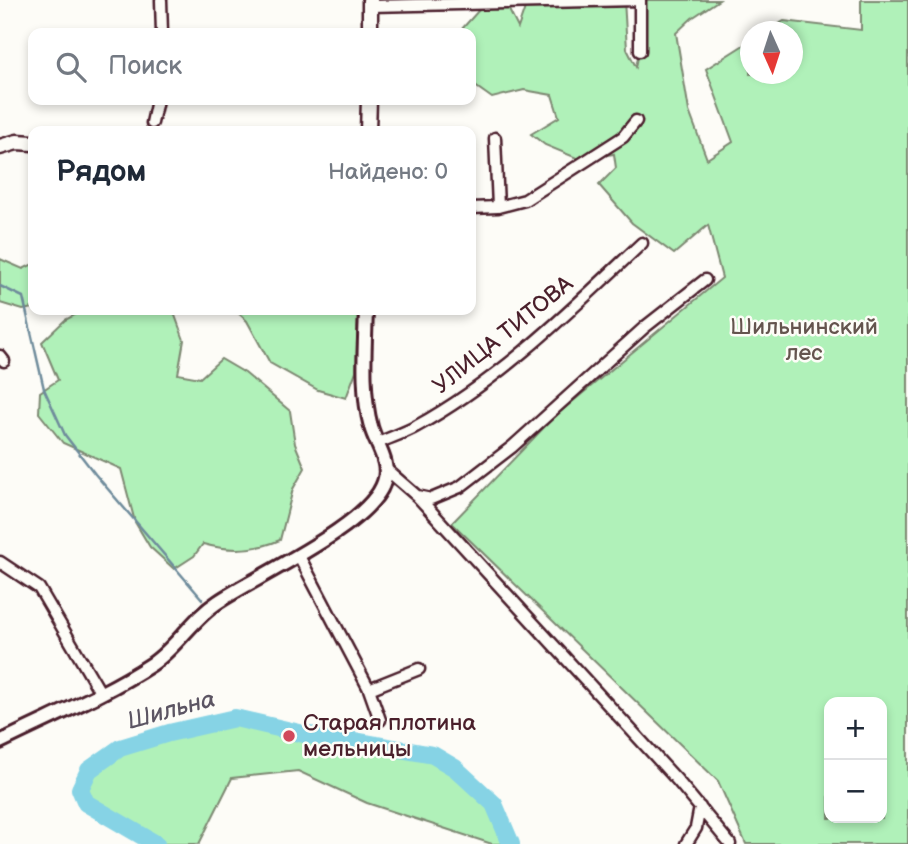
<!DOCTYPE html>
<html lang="ru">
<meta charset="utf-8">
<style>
body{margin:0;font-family:"Balsamiq Sans",sans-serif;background:#f2f2f3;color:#1f2937}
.controls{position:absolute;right:21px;bottom:21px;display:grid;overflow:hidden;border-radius:14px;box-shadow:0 4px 10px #0003}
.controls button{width:63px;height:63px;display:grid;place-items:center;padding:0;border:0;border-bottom:2px solid #e0e1e3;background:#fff;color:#1f2937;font:35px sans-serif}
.compass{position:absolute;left:740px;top:21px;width:63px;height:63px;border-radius:50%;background:#fff;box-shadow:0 4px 10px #0003;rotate:177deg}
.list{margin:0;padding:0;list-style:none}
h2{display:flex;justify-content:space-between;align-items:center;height:91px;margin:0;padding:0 28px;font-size:30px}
h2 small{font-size:23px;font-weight:400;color:#747a83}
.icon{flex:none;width:38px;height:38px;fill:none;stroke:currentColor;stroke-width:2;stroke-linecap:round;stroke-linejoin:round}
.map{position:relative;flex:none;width:908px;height:844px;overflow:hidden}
.search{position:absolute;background:#fff;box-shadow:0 4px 10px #0003;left:28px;top:28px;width:448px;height:77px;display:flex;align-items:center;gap:18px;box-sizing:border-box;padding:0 24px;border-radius:14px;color:#747a83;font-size:26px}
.panel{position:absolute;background:#fff;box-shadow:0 4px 10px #0003;left:28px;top:126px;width:448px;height:189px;border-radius:14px}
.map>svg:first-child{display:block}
</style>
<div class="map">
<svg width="908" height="844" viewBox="0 0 908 844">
<rect width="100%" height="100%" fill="#fdfcf7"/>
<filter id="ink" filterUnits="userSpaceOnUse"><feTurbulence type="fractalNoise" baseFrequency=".0143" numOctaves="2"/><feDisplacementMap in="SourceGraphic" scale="14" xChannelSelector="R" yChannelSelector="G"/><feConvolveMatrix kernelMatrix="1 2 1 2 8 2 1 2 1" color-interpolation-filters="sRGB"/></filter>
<g filter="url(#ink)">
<path fill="#b0f1b9" stroke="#7d8872" stroke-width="2" fill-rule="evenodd" d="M 497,0 L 504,0 L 518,28 L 525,8 L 539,0 L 624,0 L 627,49 L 636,67 L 640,48 L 640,0 L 719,0 L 692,18 L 676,33 L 689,111 L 707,159 L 733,142 L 706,69 L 750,41 L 750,74 L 792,74 L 792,32 L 766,31 L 784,21 L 861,30 L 861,0 L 908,0 L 908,844 L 746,844 L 718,781 L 452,523 L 554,417 L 722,278 L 708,225 L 674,254 L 632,223 L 599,185 L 616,168 L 614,154 L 579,159 L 545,145 L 531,134 L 559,117 L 552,95 L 524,90 L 492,98 L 471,83 L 471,33 L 461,33 L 461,30 L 478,11 ZM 829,702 L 882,702 L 882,818 L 829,818 Z
M 0,259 L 23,269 L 33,264 L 33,308 L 23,310 L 0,303 Z
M 84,310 L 173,310 L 184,340 L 178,374 L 200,378 L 221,359 L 245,373 L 290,411 L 295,444 L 305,468 L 293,489 L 280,540 C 255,551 228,551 203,544 L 194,556 L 174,569 L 150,547 L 135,522 L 121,469 L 63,443 L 39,413 L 40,392 L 58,380 L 42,342 L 65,320 Z
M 235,310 L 358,310 L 356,371 L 346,398 L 318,390 L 270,363 L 247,321 Z
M 235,718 L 307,735 L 356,741 L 433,755 L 455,768 L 494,804 L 511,844 L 492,844 L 367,803 L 298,771 L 232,778 L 199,844 L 156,844 L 86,803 L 80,789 C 83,783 85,774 90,770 C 123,736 191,728 235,718 Z"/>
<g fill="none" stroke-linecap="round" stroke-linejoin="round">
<path stroke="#6e8b9b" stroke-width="2.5" d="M 0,286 L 23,297 L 44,389 L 65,435 L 95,474 L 202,599"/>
<path stroke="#86d3e5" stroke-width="18" d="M 156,844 L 86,803 L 80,789 L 89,770 L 120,748 L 169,733 L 235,718 L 308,735 L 355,741 L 433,755 L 455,768 L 494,804 L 511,844"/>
<g stroke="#4a1f2b" stroke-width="15">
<path id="minor" d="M 161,0 L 162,33
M 640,0 L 640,51
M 370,6 L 637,0
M 152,123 L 157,100
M 495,138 L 498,207
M 471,208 L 498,207 L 525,200 L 623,137 L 636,121
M 0,356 L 4,361
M 378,443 C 391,437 405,433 417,426 C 502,379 572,309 642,243
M 387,470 L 417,496 L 677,780 L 730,844
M 417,496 L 431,499 L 460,487 L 512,447 L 645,327 L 705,280
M 299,556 L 369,689 L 380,720
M 0,562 L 39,588 L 100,692
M 369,689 L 419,669
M 686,844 L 696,828 L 700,807"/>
</g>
<g stroke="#4a1f2b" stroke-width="18">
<path id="tertiary" d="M 0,742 C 50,717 105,695 152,664 C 177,647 192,619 218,602 C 256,576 370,526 384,482 C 391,463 376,445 371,427 C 361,390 365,347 366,310"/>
</g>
<g stroke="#4a1f2b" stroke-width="19">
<path id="secondary" d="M 370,33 L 370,0
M 368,131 L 369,100
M 0,147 L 17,142 L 33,143"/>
</g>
<use href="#minor" stroke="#fdfcf7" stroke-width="10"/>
<use href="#tertiary" stroke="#fdfcf7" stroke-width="12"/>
<use href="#secondary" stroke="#fdfcf7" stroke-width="14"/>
</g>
</g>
<circle fill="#d1495b" stroke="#fdfcf7" stroke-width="2.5" cx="289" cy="736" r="7"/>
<g text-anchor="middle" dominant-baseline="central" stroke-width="5" stroke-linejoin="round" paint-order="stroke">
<g font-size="23" fill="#64544e" stroke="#fdfcf7">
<text x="804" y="327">Шильнинский<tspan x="804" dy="26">лес</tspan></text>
</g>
<g font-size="23" fill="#4a1f2b" stroke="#fdfcf7">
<text transform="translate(503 335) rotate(-39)">УЛИЦА ТИТОВА</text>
</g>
<g font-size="23" fill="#4a1f2b" stroke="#fdfcf7" text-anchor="start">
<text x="303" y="723">Старая плотина<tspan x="303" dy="26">мельницы</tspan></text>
</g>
<g font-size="24" font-style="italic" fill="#5c5563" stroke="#fdfcf7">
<text transform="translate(171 710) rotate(-15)">Шильна</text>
</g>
</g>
</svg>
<div class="controls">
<button>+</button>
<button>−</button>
</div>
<svg class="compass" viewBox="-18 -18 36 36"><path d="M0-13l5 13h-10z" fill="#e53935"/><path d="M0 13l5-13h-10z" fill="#747a83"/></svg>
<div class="search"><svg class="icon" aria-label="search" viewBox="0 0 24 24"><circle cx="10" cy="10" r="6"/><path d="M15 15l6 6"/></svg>Поиск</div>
<section class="panel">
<h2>Рядом<small>Найдено: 0</small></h2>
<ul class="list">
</ul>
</section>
</div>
